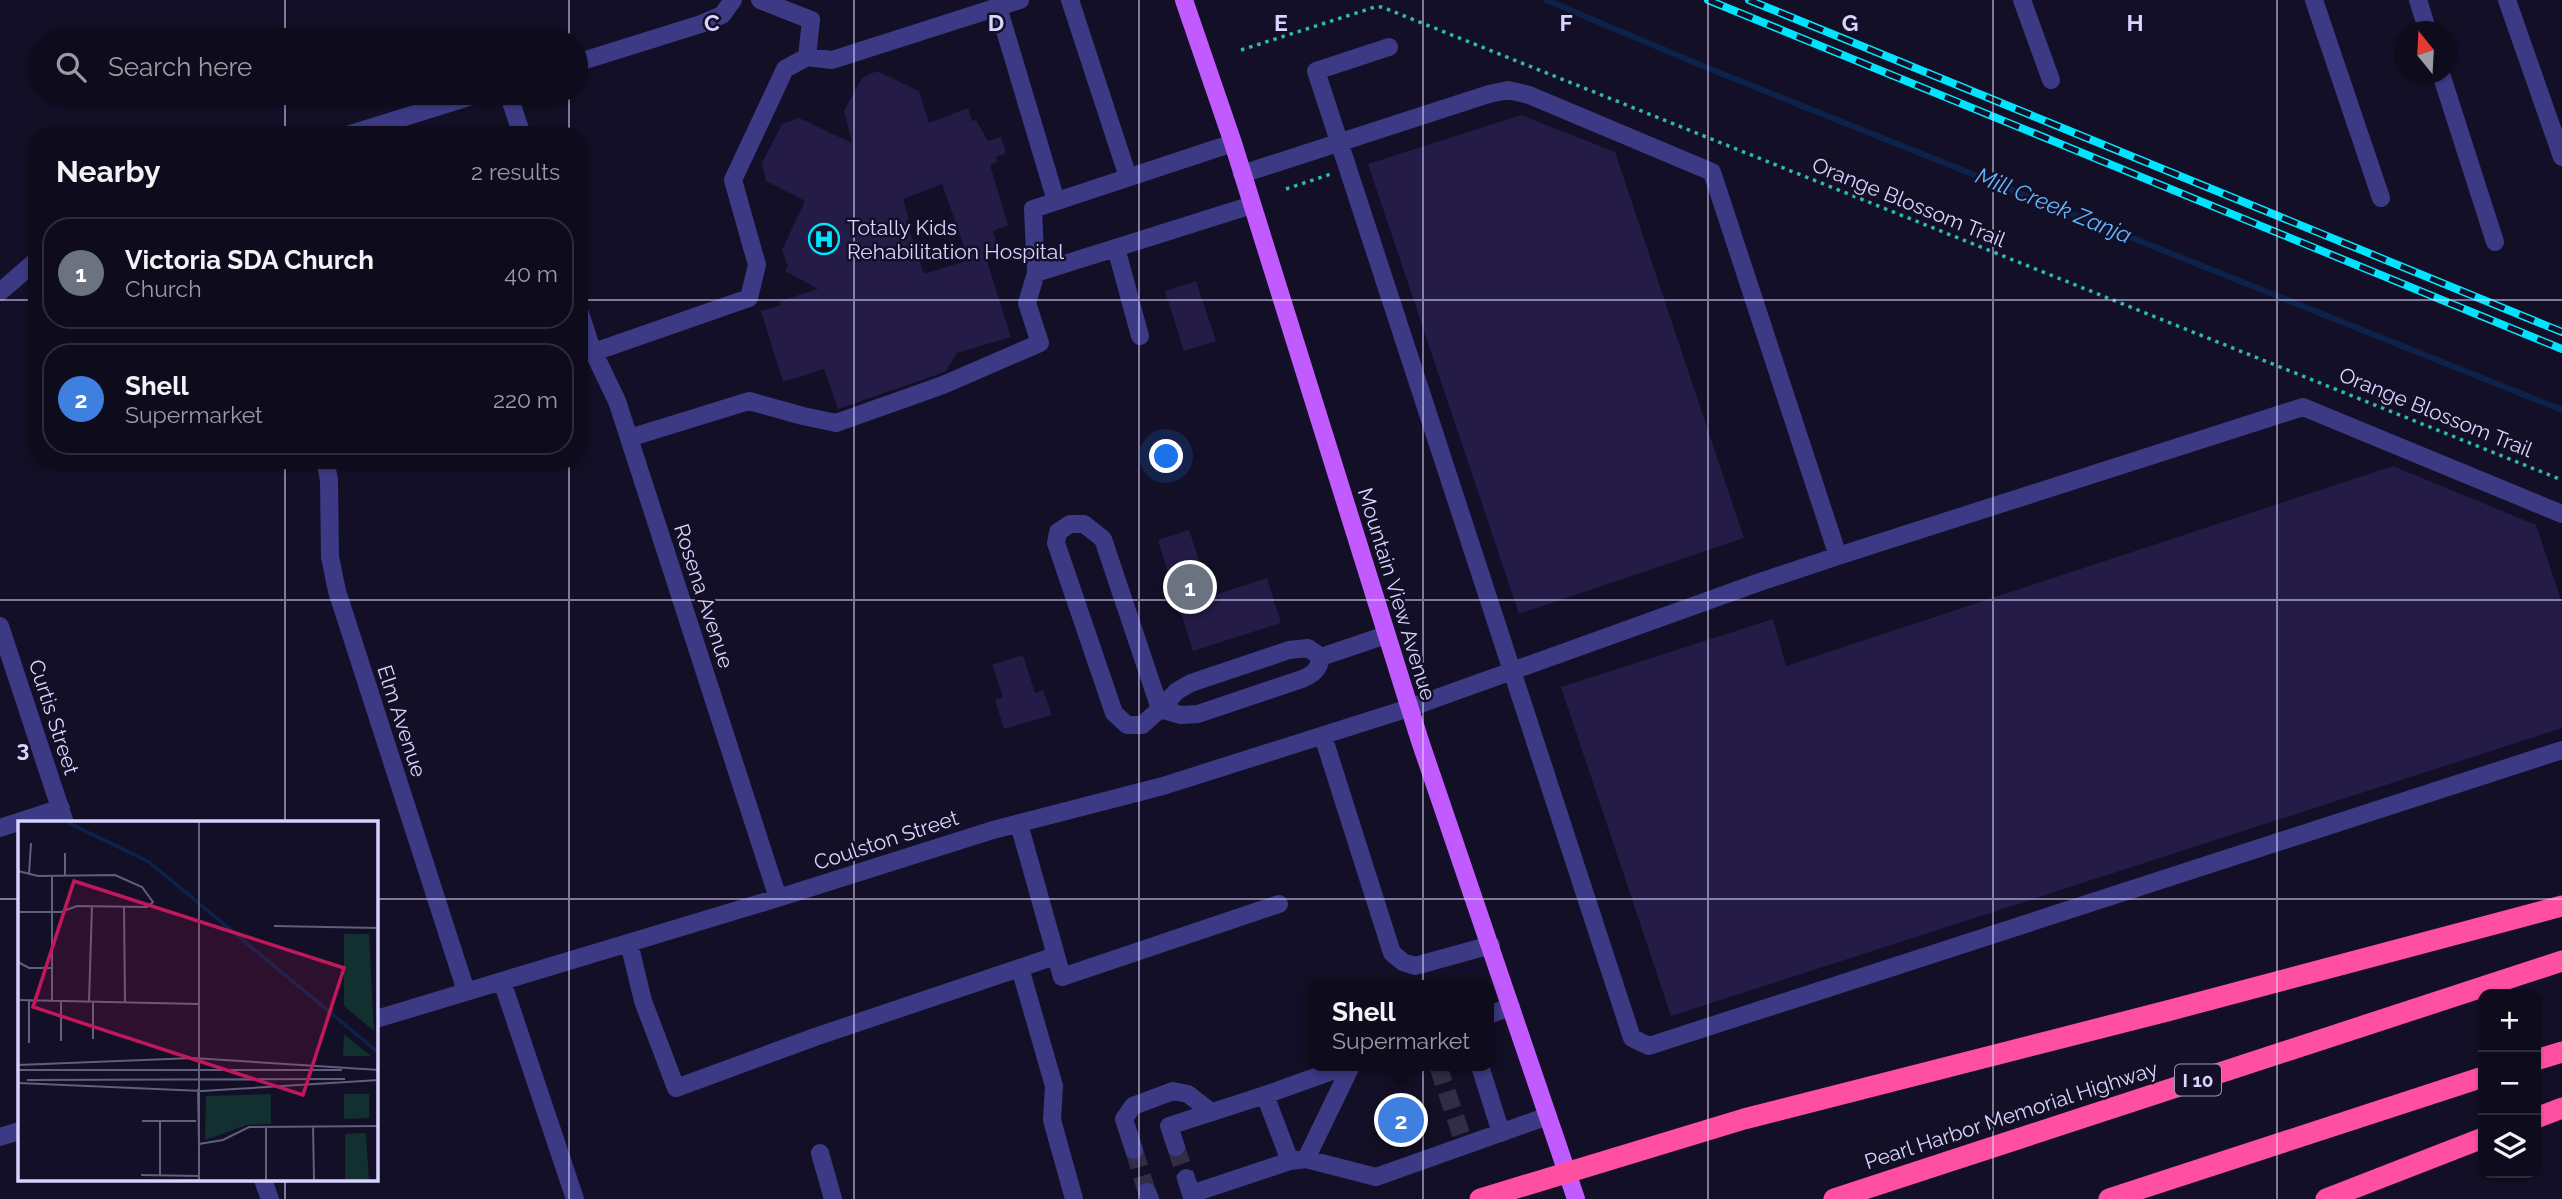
<!DOCTYPE html>
<meta charset="utf-8">
<style>
body{margin:0;font-family:Raleway,sans-serif;background:#171425;color:#f1f3f6}
.controls{position:absolute;right:21px;bottom:21px;display:grid;overflow:hidden;border-radius:14px;box-shadow:0 2px 5px #0004}
.controls button{width:63px;height:63px;display:grid;place-items:center;padding:0;border:0;border-bottom:2px solid #2e2b3b;background:#0e0b1c;color:#f1f3f6;font:35px sans-serif}
.compass{position:absolute;left:2394px;top:21px;width:63px;height:63px;border-radius:50%;background:#0e0b1c;box-shadow:0 2px 5px #0004;rotate:342deg}
.you{position:absolute;left:1167px;top:457px;width:24px;height:24px;margin:-18px;border:5px solid #fff;border-radius:50%;background:#1a73e8;box-shadow:0 0 0 10px #1a73e833}
.badge{display:grid;place-items:center;width:46px;height:46px;border-radius:50%;background:#00e5ff;color:#fff;font-size:23px;font-weight:700}
.pin{position:absolute;translate:-50% -50%;border:4px solid #fff;box-shadow:0 2px 7px #0006}
.popup{position:absolute;left:1308px;top:980px;width:186px;height:91px;box-sizing:border-box;display:grid;place-content:center;border-radius:14px;background:#0e0b1c;filter:drop-shadow(0 2px 5px #0005);font-size:23px;white-space:nowrap;color:#9b9ba3}
.popup b{font-size:26px;color:#f1f3f6}
.popup::after{content:'';position:absolute;left:50%;top:100%;margin-left:-14px;border:14px solid transparent;border-top-color:#0e0b1c}
.list{margin:0;padding:0;list-style:none}
h2{display:flex;justify-content:space-between;align-items:center;height:91px;margin:0;padding:0 28px;font-size:30px}
h2 small{font-size:23px;font-weight:400;color:#9b9ba3}
.list li{display:grid;grid-template-columns:46px 1fr auto;gap:21px;align-items:center;box-sizing:border-box;height:112px;margin:0 14px 14px;padding:0 14px;border:2px solid #2e2b3b;border-radius:28px}
.list b{display:block;font-size:26px;white-space:nowrap}
.list p{margin:0;font-size:23px;white-space:nowrap;color:#9b9ba3}
.list em{font-size:23px;font-style:normal;color:#9b9ba3}
.icon{flex:none;width:38px;height:38px;fill:none;stroke:currentColor;stroke-width:2;stroke-linecap:round;stroke-linejoin:round}
.map{position:relative;flex:none;width:2562px;height:1199px;overflow:hidden}
.search{position:absolute;background:#0e0b1c;box-shadow:0 2px 5px #0004;left:28px;top:28px;width:560px;height:77px;display:flex;align-items:center;gap:18px;box-sizing:border-box;padding:0 24px;border-radius:38px;color:#9b9ba3;font-size:26px}
.panel{position:absolute;background:#0e0b1c;box-shadow:0 2px 5px #0004;left:28px;top:126px;width:560px;height:343px;border-radius:28px}
.map>svg:first-child{display:block}
</style>
<div class="map">
<svg width="2562" height="1199" viewBox="0 0 2562 1199">
<rect width="100%" height="100%" fill="#130f26"/>
<g fill="none" stroke-linecap="round" stroke-linejoin="round">
<path stroke="#0c2248" stroke-width="6" d="M 1546,0 L 1710,69 L 2562,410"/>
</g>
<path fill="#241b47" fill-rule="evenodd" d="M 877,71 L 919,91 L 929,123 L 968,108 L 972,121 L 976,120 L 988,141 L 1001,137 L 1006,153 L 996,157 L 997,162 L 990,165 L 1008,225 L 993,231 L 998,248 L 984,252 L 1011,337 L 957,353 L 946,371 L 939,374 L 838,409 L 824,369 L 783,382 L 761,311 L 781,305 L 780,301 L 818,289 L 785,271 L 788,267 L 782,250 L 805,201 L 766,181 L 762,163 L 782,124 L 799,118 L 852,143 L 844,111 L 862,78 ZM 942,184 L 969,260 L 924,274 L 906,220 L 909,220 L 903,199 Z
M 1521,115 L 1615,152 L 1744,538 L 1519,614 L 1368,164 Z
M 1196,281 L 1216,341 L 1184,351 L 1165,291 Z
M 2393,466 L 2536,525 L 2562,603 L 2562,728 L 1671,1016 L 1561,687 L 1773,619 L 1786,666 Z
M 1189,530 L 1211,596 L 1267,578 L 1281,623 L 1193,651 L 1158,540 Z
M 1023,655 L 1035,693 L 1043,690 L 1052,715 L 1004,729 L 995,700 L 1003,697 L 992,665 Z"/>
<g fill="none" stroke-linecap="round" stroke-linejoin="round">
<path stroke="#312d47" stroke-width="18" stroke-dasharray="18 9" stroke-linecap="butt" d="M 1438,1066 L 1461,1134
M 1176,1147 L 1186,1178
M 1134,1150 L 1147,1192"/>
<path stroke="#2fb8b0" stroke-width="3.5" stroke-dasharray="3.5 5" stroke-linecap="butt" d="M 1241,50 L 1375,7 L 1382,7 L 2562,480
M 1286,189 L 1331,174"/>
<path stroke="#3d3a85" stroke-width="18" d="M 760,0 L 811,20 L 807,57
M 1070,0 L 1128,177
M 2022,0 L 2051,80
M 2314,0 L 2381,198
M 2418,0 L 2428,32
M 2507,0 L 2562,157
M 998,7 L 1056,201
M 1389,47 L 1316,71 L 1632,1038 L 1649,1046 L 2562,750
M 576,63 L 701,24 L 722,15 L 733,0
M 2441,74 L 2495,242
M 508,93 L 522,135
M 347,135 L 482,93
M 1233,143 L 1033,209 L 1036,273 L 1252,205
M 1242,174 L 1489,94 L 1508,90 L 1529,95 L 1712,172 L 1838,556 L 2303,407 L 2562,514
M 1116,248 L 1140,336
M 0,292 L 37,260
M 579,310 L 591,347 L 617,401 L 778,898
M 594,352 L 749,298 L 757,265 L 733,180 L 785,69 L 807,57 L 832,60 L 1020,0
M 629,438 L 749,401 L 803,416 L 836,423 L 943,385 L 1040,343 L 1027,303 L 1036,273
M 325,460 L 329,480 L 330,557 L 337,591 L 466,991
M 1070,524 L 1084,524 L 1103,539 L 1160,709 L 1142,725 L 1127,725 L 1114,713 L 1056,543 L 1058,532 Z
M 0,626 L 65,823
M 1308,648 L 1321,657 C 1319,669 1314,674 1302,679 L 1198,714 L 1181,715 L 1160,709 L 1177,691 L 1191,683 L 1289,650 Z
M 1321,657 L 1386,635
M 1323,736 L 1392,953 L 1403,962 L 1415,966 L 1491,945
M 1019,824 L 1062,977 L 1279,904
M 0,828 L 61,808
M 629,943 L 643,1001 L 676,1088 L 815,1037 L 1055,956
M 1020,968 L 1054,1086 L 1052,1120 L 1074,1199
M 502,981 L 575,1199
M 1488,1015 L 1511,1007
M 376,1019 L 778,898 L 993,830 L 1163,786 L 1409,708 L 1757,583 L 1838,556
M 1346,1066 L 1265,1095 L 1290,1161 L 1306,1159 L 1376,1177 L 1548,1116
M 1480,1066 L 1501,1133
M 0,1137 L 19,1131
M 1176,1147 L 1169,1126 L 1265,1095
M 1134,1150 L 1124,1119 L 1133,1106 L 1173,1091 L 1188,1094 L 1211,1112
M 820,1153 L 833,1199
M 1306,1159 L 1351,1066
M 1186,1178 L 1191,1194 L 1290,1161
M 263,1180 L 270,1199
M 1147,1192 L 1150,1199"/>
<path stroke="#c25bff" stroke-width="18" d="M 1184,0 L 1233,143 L 1420,741 L 1576,1199"/>
<path stroke="#ff4fa3" stroke-width="21" d="M 2536,1060 L 2562,1052
M 2536,1118 L 2562,1108
M 1480,1199 L 1744,1119 L 2171,1010 L 2562,906
M 1834,1199 L 2562,961
M 2109,1199 L 2483,1077
M 2326,1199 L 2483,1138"/>
<g stroke="#00e5ff" stroke-width="8">
<path id="rail" d="M 1708,0 L 2562,349
M 1749,0 L 2562,332"/>
</g>
<use href="#rail" stroke="#130f26" stroke-width="5" stroke-dasharray="16" stroke-linecap="butt"/>
</g>
<path fill="none" stroke="#d9d4ff" stroke-width="2" stroke-opacity="0.55" d="M 285,0 L 285,40M 569,0 L 569,40M 854,0 L 854,1199M 1139,0 L 1139,1199M 1423,0 L 1423,1199M 1708,0 L 1708,1199M 1993,0 L 1993,1199M 2277,0 L 2277,1199M 285,93 L 285,135M 569,93 L 569,135M 0,300 L 37,300M 579,300 L 2562,300M 285,460 L 285,823M 569,460 L 569,1199M 0,600 L 2562,600M 0,899 L 19,899M 376,899 L 2562,899M 285,1180 L 285,1199"/>
<defs>
<g id="hospital-ring" transform="scale(1.575)"><circle r="9.5" fill="#130f26" stroke="#00e5ff" stroke-width="1.5"/><path d="M-5-5h3v3.5h4V-5h3V5h-3V1.5h-4V5h-3Z" fill="#00e5ff"/></g>
</defs>
<g fill-rule="evenodd">
<use href="#hospital-ring" x="824" y="239"/>
</g>
<g text-anchor="middle" dominant-baseline="central" stroke-width="5" stroke-linejoin="round" paint-order="stroke">
<rect fill="#130f26" stroke="#9e99be" stroke-width="2" x="2175" y="1064.5" width="46" height="31" rx="5"/>
<g font-size="19" font-weight="bold" fill="#d9d4ff">
<text x="2198" y="1080">I 10</text>
</g>
<g font-size="21" fill="#d9d4ff" stroke="#130f26">
<text transform="translate(1909 202) rotate(22)">Orange Blossom Trail</text>
<text transform="translate(2436 412) rotate(22)">Orange Blossom Trail</text>
<text transform="translate(1397 594) rotate(73)">Mountain View Avenue</text>
<text transform="translate(704 596) rotate(72)">Rosena Avenue</text>
<text transform="translate(54 717) rotate(72)">Curtis Street</text>
<text transform="translate(402 721) rotate(72)">Elm Avenue</text>
<text transform="translate(886 840) rotate(-18)">Coulston Street</text>
<text transform="translate(2011 1115) rotate(-18)">Pearl Harbor Memorial Highway</text>
</g>
<g font-size="21" fill="#d9d4ff" stroke="#130f26" text-anchor="start">
<text x="847" y="227">Totally Kids<tspan x="847" dy="24">Rehabilitation Hospital</tspan></text>
</g>
<g font-size="23" font-style="italic" fill="#62b6ff" stroke="#130f26">
<text transform="translate(2054 205) rotate(22)">Mill Creek Zanja</text>
</g>
</g>
<g transform="translate(18 821)">
<rect width="360" height="360" fill="#130f26"/>
<path d="M 326,113 L 351,113 L 356,210 L 326,185 ZM 326,213 L 353,235 L 325,235 ZM 253,273 L 253,303 L 229,304 L 187,319 L 188,275 ZM 326,273 L 351,273 L 351,297 L 326,298 ZM 348,312 L 351,360 L 327,360 L 327,313 Z" fill="#12302f"/>
<path fill="none" stroke="#0c2248" stroke-width="3.5" d="M 49,1 L 131,41 L 361,232"/>
<path fill="none" stroke="#625e7d" stroke-width="2" d="M 0,50 L 20,55 L 97,54 L 124,66 L 135,81 L 129,86 L 59,85 L 43,91 L 0,91M 181,51 L 181,91M 11,53 L 13,22M 34,55 L 34,179M 47,55 L 47,32M 106,86 L 107,181M 256,105 L 361,107M 0,141 L 11,147 L 35,147M 0,179 L 180,183M 11,180 L 11,222M 43,180 L 43,220M 71,180 L 74,85M 75,218 L 75,180M 0,244 L 175,237 L 361,249M 0,249 L 324,249M 9,259 L 327,258M 0,262 L 184,270 L 361,259M 180,268 L 181,322M 124,300 L 178,300M 248,305 L 248,360M 295,305 L 296,360M 181,323 L 205,319 L 231,306 L 361,305M 123,354 L 181,355M 142,354 L 142,300M 181,360 L 181,1"/>
<path fill="#c2185b" fill-opacity="0.15" stroke="#c2185b" stroke-width="3.5" d="M 56,60 L 326,147 L 285,274 L 15,186 Z"/>
<rect width="360" height="360" fill="none" stroke="#d9d4ff" stroke-width="3.5"/>
</g>
<g font-size="23" text-anchor="middle" font-weight="bold" fill="#d9d4ff" stroke="#130f26" stroke-width="5" stroke-linejoin="round" paint-order="stroke">
<text x="712" y="31">C</text>
<text x="996" y="31">D</text>
<text x="1281" y="31">E</text>
<text x="1566" y="31">F</text>
<text x="1850" y="31">G</text>
<text x="2135" y="31">H</text>
<text x="23" y="757">3</text>
</g>
</svg>
<div class="controls">
<button>+</button>
<button>−</button>
<button><svg class="icon" aria-label="layers" viewBox="0 0 24 24"><path d="M12 4l9 5-9 5-9-5zM3 14l9 5 9-5"/></svg></button>
</div>
<svg class="compass" viewBox="-18 -18 36 36"><path d="M0-13l5 13h-10z" fill="#e53935"/><path d="M0 13l5-13h-10z" fill="#9b9ba3"/></svg>
<div class="you"></div>
<div class="pin badge" style="left:1190px;top:587px;background:#6b7280">1</div>
<div class="pin badge" style="left:1401px;top:1120px;background:#3f7fe0">2</div>
<div class="popup"><b>Shell</b>Supermarket</div>
<div class="search"><svg class="icon" aria-label="search" viewBox="0 0 24 24"><circle cx="10" cy="10" r="6"/><path d="M15 15l6 6"/></svg>Search here</div>
<section class="panel">
<h2>Nearby<small>2 results</small></h2>
<ul class="list">
<li><span class="badge" style="background:#6b7280">1</span><div><b>Victoria SDA Church</b><p>Church</p></div><em>40 m</em></li>
<li><span class="badge" style="background:#3f7fe0">2</span><div><b>Shell</b><p>Supermarket</p></div><em>220 m</em></li>
</ul>
</section>
</div>
